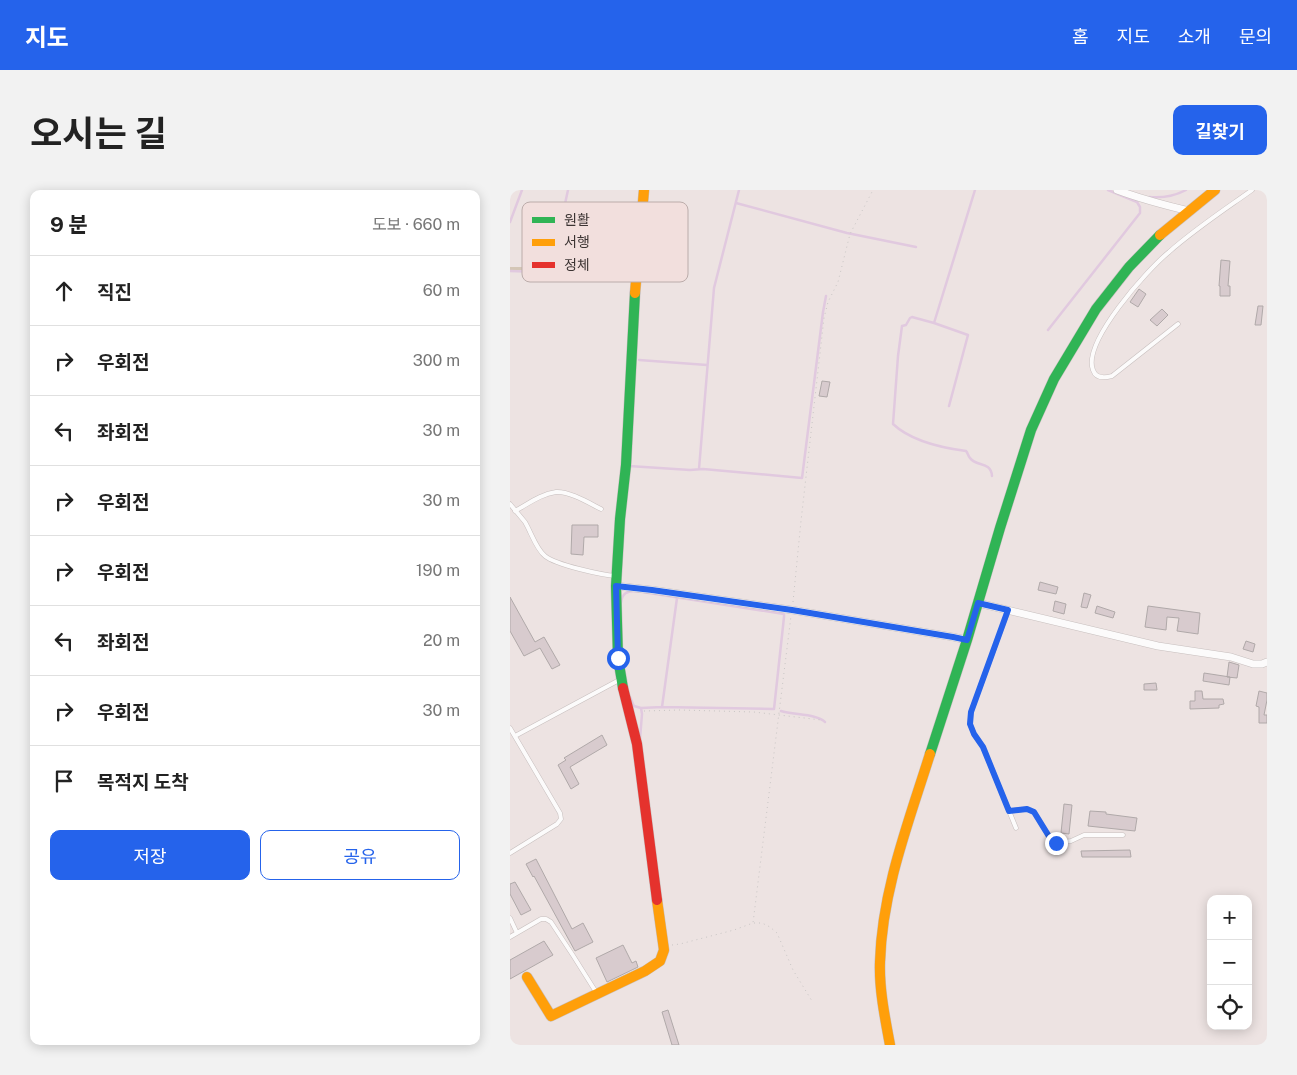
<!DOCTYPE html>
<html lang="ko">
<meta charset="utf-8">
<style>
body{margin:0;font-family:"Public Sans","Noto Sans KR",sans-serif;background:#f2f2f2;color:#222}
.controls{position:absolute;right:15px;bottom:15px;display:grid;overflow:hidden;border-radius:10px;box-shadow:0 2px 12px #0003}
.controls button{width:45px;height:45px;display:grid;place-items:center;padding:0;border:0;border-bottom:1px solid #e0e0e0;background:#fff;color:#222;font:25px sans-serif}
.stop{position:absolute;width:15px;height:15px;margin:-11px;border:4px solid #2563eb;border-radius:50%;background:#fff}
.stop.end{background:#2563eb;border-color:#fff;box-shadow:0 1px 5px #0008}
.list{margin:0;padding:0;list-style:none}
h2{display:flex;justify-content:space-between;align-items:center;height:65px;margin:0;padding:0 20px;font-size:21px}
h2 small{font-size:16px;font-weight:400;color:#767676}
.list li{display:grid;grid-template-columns:32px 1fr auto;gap:15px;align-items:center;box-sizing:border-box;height:70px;padding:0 20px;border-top:1px solid #e0e0e0}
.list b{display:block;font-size:19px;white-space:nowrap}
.list em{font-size:16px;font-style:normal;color:#767676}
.actions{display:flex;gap:10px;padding:15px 20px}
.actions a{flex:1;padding:11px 0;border:1px solid #2563eb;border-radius:10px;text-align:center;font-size:18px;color:#2563eb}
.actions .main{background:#2563eb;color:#fff}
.icon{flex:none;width:28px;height:28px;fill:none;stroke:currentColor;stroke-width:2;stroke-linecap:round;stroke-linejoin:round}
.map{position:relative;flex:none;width:757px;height:855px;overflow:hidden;border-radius:10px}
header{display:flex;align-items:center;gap:30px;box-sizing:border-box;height:70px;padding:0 25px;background:#2563eb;color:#fff}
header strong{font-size:24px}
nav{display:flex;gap:28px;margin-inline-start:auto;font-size:18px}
.intro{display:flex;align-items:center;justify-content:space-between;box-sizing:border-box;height:120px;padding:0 30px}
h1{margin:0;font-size:35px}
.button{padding:12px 22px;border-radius:10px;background:#2563eb;color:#fff;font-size:18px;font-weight:700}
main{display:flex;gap:30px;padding:0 30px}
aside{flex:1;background:#fff;border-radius:10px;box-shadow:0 2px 12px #0003}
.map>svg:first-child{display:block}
</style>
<header>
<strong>지도</strong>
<nav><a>홈</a><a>지도</a><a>소개</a><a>문의</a></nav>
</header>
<div class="intro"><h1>오시는 길</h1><a class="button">길찾기</a></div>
<main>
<aside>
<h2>9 분<small>도보 · 660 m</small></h2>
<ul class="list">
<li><svg class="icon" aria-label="ahead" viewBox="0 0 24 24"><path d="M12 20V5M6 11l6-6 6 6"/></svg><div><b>직진</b></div><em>60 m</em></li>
<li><svg class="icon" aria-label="right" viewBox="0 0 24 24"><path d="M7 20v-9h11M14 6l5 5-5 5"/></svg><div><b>우회전</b></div><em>300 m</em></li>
<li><svg class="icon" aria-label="left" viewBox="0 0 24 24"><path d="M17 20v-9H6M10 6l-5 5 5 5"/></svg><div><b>좌회전</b></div><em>30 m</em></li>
<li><svg class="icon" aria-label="right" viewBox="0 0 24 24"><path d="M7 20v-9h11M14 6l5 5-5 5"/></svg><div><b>우회전</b></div><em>30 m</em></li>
<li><svg class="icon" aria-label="right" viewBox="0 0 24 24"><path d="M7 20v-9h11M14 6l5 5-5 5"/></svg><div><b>우회전</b></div><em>190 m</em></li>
<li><svg class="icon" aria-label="left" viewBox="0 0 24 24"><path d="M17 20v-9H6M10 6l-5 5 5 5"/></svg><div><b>좌회전</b></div><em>20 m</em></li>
<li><svg class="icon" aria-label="right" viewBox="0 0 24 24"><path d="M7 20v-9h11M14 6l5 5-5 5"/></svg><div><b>우회전</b></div><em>30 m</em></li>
<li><svg class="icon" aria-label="arrive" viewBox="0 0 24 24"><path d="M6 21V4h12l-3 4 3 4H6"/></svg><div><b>목적지 도착</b></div></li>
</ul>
<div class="actions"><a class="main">저장</a><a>공유</a></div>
</aside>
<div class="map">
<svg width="757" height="855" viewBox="0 0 757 855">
<rect width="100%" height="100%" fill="#ede3e2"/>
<path fill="#d4c6b6" d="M 41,76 L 44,77 L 45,81 L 0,80 L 0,77 L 34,77 Z"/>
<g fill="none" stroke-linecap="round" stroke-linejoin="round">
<path stroke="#e1c9df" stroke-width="2.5" d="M 639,7 C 651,8 665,6 676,0
M 226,13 L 337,43 L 406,57
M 0,32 L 12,0
M 43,69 L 58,0
M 0,81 L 28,82
M 424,133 L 402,127 L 400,128 L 396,135 L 392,136 L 388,166 L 383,234 C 401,251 433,258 456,261 C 458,263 458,266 460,268 C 466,277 481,271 482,286
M 538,140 L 630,23 L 630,17 L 627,12 L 598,0
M 129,170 L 197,175
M 439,216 L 458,145 L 424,133 L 465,0
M 119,276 L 180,280 L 193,279 L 292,288 L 313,122 L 316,106
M 189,279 L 204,98 L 229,0
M 111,413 C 112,403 117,401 126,401 L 274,424 L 274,427 L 264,519 L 152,517 L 131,518
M 120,507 L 124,516 L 131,518 L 132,524 L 130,549
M 152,517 L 167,408
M 271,521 C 283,525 308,524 315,532"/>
</g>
<path fill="#d8cbce" stroke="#b0a9a9" d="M 711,70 L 720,71 L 718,96 L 720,96 L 720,106 L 710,106 L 710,96 L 709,96 Z
M 629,99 L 636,104 L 628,117 L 620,112 Z
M 748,116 L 753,116 L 751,135 L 745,135 Z
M 652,119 L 658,125 L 647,136 L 640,130 Z
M 312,191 L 320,192 L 317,207 L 309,206 Z
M 62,335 L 88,335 L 88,347 L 74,347 L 73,365 L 61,364 Z
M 530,392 L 548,397 L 546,404 L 528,400 Z
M 574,403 L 581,405 L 577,418 L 571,417 Z
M 0,407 L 25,452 L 34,447 L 50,475 L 42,479 L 30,458 L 14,466 L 0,441 Z
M 545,411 L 556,414 L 554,424 L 543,421 Z
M 587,416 L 605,422 L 603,428 L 585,423 Z
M 638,416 L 690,423 L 688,444 L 667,441 L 669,428 L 657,427 L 656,440 L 635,437 Z
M 736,451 L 745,454 L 743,462 L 733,459 Z
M 719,472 L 729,475 L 727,488 L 717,487 Z
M 694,483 L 720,487 L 719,495 L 693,491 Z
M 646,493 L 647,500 L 634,500 L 634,494 Z
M 685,501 L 692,501 L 693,509 L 713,509 L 714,514 L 709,515 L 709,518 L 680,519 L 680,511 L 685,511 Z
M 749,501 L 757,503 L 757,510 L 754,525 L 757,525 L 757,533 L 749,533 L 749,517 L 746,516 Z
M 92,545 L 97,555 L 60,577 L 69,594 L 61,599 L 48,575 L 56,570 L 54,568 Z
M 554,614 L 562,615 L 559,644 L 551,643 Z
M 580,621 L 596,622 L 596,624 L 627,628 L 625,641 L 578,636 Z
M 620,660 L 621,667 L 572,667 L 571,661 Z
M 26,669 L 62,739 L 73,733 L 83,752 L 65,761 L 24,686 L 23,687 L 16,674 Z
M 5,692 L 21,720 L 11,725 L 0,704 L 0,694 Z
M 34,751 L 43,765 L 0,789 L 0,770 Z
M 113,755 L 122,773 L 126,771 L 128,777 L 97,792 L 86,768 Z
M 158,820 L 169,855 L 162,855 L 152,822 Z"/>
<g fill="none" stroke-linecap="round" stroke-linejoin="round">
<g stroke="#c7bfbe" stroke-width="5">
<path id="lane" d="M 668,134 L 602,186 C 595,188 586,189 583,180 C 572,152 638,79 659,62 C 685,39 714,20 742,0
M 0,314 C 5,320 10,326 15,332 C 21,342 26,359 35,366 C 46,375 92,385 106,386
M 5,321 C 18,314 31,304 46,302 C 59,301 79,313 91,319
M 498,421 L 461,522 L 460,534 L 464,544 L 473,557 L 506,638
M 0,538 L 50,623 L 51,629 L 47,634 L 0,663
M 5,546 L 111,489
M 499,621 L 517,619 L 524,622 L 540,648 L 546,653 L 561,651 L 574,645 L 613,645
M 0,728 L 7,743
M 0,747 L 31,729 L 36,729 L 41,732 L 64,767 L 86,802"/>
</g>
<g stroke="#c7bfbe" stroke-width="8">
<path id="street" d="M 607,0 C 631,9 654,15 679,21
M 106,396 L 142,400 L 282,420 L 443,447 L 457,450
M 468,413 L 648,456 L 721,467 L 743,474 L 752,474 L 757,472"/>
</g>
<g stroke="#c7bfbe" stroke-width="11">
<path id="fast" d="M 113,498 L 108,468 L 106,396 L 110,329 L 116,275 L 125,103
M 420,564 L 457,450 L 490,338 L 521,240 L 544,189 L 586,119 L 619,77 L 650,45"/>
</g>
<g stroke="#c7bfbe" stroke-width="11">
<path id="slow" d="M 650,45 L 705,0
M 125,103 L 134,0
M 17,787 L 41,826 L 135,781 L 150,771 L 154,760 L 147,710
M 380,855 C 375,828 369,799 370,772 C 372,700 399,631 420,564"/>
</g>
<g stroke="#c7bfbe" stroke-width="11">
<path id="jam" d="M 113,498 L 127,554 L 147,710"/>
</g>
<path stroke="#c9c6c5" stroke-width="1" stroke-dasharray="1 4" stroke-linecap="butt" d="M 283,412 L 291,331 L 314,128 L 318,112 L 328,92 L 340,44 L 363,0
M 134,521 L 170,520 L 244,522 L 311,530
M 244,733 L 252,733 L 260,737 L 267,743 L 283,780 L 302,811
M 162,755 L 170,754 L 224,740 L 243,733 L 281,426"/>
<use href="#lane" stroke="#fcfbfb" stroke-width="4"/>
<use href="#street" stroke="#fcfbfb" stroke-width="7"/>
<use href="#fast" stroke="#30b455" stroke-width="10"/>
<use href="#slow" stroke="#ff9f0a" stroke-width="10"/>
<use href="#jam" stroke="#e5322d" stroke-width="10"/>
</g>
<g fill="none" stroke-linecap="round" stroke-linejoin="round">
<path stroke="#2563eb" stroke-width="6" d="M 108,468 L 106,396 L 142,400 L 282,420 L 443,447 L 457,450 L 468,413 L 498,420 L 461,522 L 460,534 L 464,544 L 473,557 L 499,621 L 517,619 L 524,622 L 540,648 L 546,653"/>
</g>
<rect x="12" y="12" width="166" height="80" rx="8" fill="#f2dfdd" stroke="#bbacaa" stroke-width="1"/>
<rect x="22" y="27" width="23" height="6" fill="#30b455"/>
<rect x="22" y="49" width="23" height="7" fill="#ff9f0a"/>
<rect x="22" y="72" width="23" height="6" fill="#e5322d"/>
<g font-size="14" fill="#3c3433">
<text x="54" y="35">원활</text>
<text x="54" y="57">서행</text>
<text x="54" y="80">정체</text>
</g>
</svg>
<div class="controls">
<button>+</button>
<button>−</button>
<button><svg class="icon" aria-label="locate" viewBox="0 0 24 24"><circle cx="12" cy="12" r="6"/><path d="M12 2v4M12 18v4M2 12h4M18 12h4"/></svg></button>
</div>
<div class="stop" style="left:108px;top:468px"></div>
<div class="stop end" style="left:546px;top:653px"></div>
</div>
</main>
